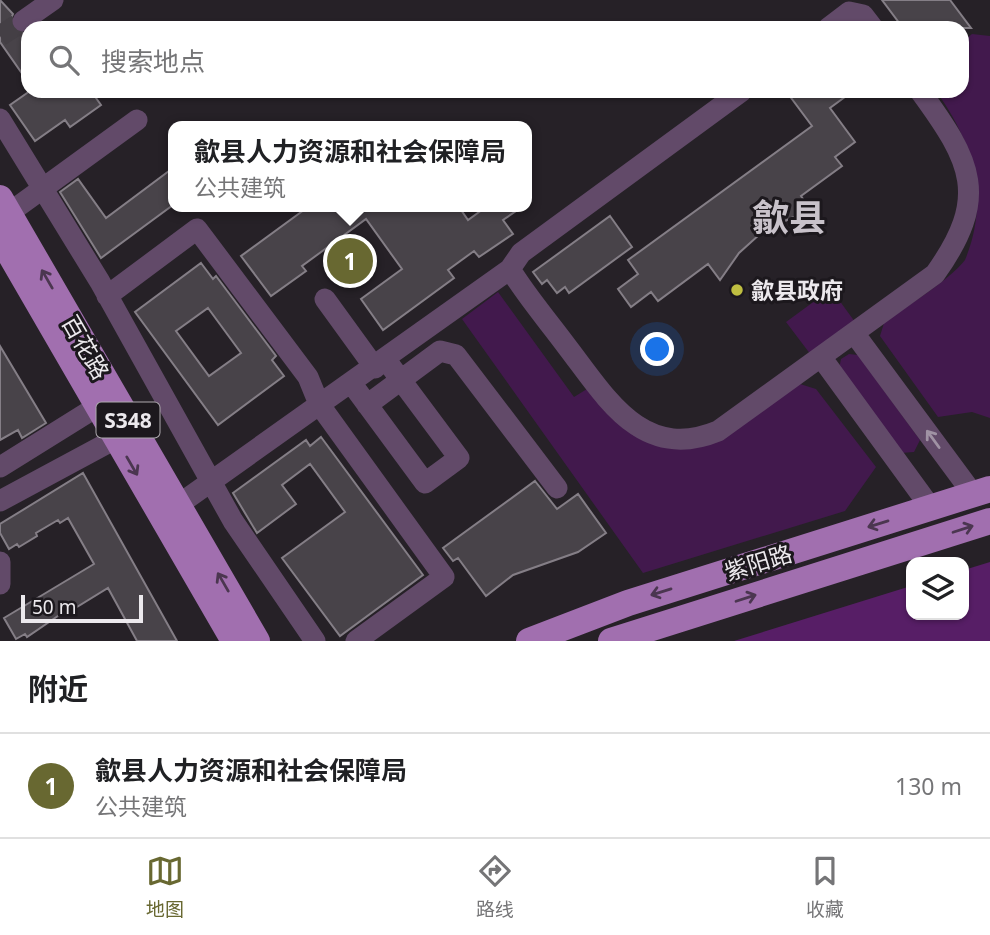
<!DOCTYPE html>
<html lang="zh">
<meta charset="utf-8">
<style>
body{margin:0;font-family:"Noto Sans","Noto Sans SC",sans-serif;background:#f2f2f2;color:#202124}
.controls{position:absolute;right:21px;bottom:21px;display:grid;overflow:hidden;border-radius:14px;box-shadow:0 2px 5px #0004}
.controls button{width:63px;height:63px;display:grid;place-items:center;padding:0;border:0;border-bottom:2px solid #e0e0e0;background:#fff;color:#202124;font:35px sans-serif}
.scale{position:absolute;left:21px;bottom:18px;width:122px;box-sizing:border-box;padding-left:7px;border:4px solid #ece9ed;border-top:0;font-size:19px;line-height:24px;white-space:nowrap;color:#ece9ed;-webkit-text-stroke:5px #1c181d;paint-order:stroke}
.you{position:absolute;left:658px;top:350px;width:24px;height:24px;margin:-18px;border:5px solid #fff;border-radius:50%;background:#1a73e8;box-shadow:0 0 0 10px #1a73e833}
.badge{display:grid;place-items:center;width:46px;height:46px;border-radius:50%;background:#686831;color:#fff;font-size:23px;font-weight:700}
.pin{position:absolute;translate:-50% -50%;border:4px solid #fff;box-shadow:0 2px 7px #0006}
.popup{position:absolute;left:168px;top:121px;width:364px;height:91px;box-sizing:border-box;display:grid;place-content:center;border-radius:14px;background:#fff;filter:drop-shadow(0 2px 5px #0005);font-size:23px;white-space:nowrap;color:#757577}
.popup b{font-size:26px;color:#202124}
.popup::after{content:'';position:absolute;left:50%;top:100%;margin-left:-14px;border:14px solid transparent;border-top-color:#fff}
.list{margin:0;padding:0;list-style:none}
h2{display:flex;justify-content:space-between;align-items:center;height:91px;margin:0;padding:0 28px;font-size:30px}
h2 small{font-size:23px;font-weight:400;color:#757577}
.list li{display:grid;grid-template-columns:46px 1fr auto;gap:21px;align-items:center;box-sizing:border-box;height:105px;padding:0 28px;border-top:2px solid #e0e0e0}
.list b{display:block;font-size:26px;white-space:nowrap}
.list p{margin:0;font-size:23px;white-space:nowrap;color:#757577}
.list em{font-size:23px;font-style:normal;color:#757577}
.icon{flex:none;width:38px;height:38px;fill:none;stroke:currentColor;stroke-width:2;stroke-linecap:round;stroke-linejoin:round}
.map{position:relative;flex:none;width:990px;height:641px;overflow:hidden}
.search{position:absolute;background:#fff;box-shadow:0 2px 5px #0004;left:21px;right:21px;top:21px;height:77px;display:flex;align-items:center;gap:18px;box-sizing:border-box;padding:0 24px;border-radius:21px;color:#757577;font-size:26px}
.sheet{height:196px;background:#fff}
nav{display:flex;justify-content:space-around;align-items:center;box-sizing:border-box;height:98px;border-top:2px solid #e0e0e0;background:#fff;font-size:19px;color:#757577}
nav a{display:grid;justify-items:center;gap:4px}
nav .on{color:#686831}
.map>svg:first-child{display:block}
</style>
<div class="map">
<svg width="990" height="641" viewBox="0 0 990 641">
<rect width="100%" height="100%" fill="#262127"/>
<path fill="#42194d" d="M 972,34 L 990,36 L 990,418 L 972,412 L 938,417 L 880,336 L 884,323 C 905,307 950,280 965,260 C 990,199 974,144 936,91 L 962,91 L 962,42 Z
M 831,289 L 855,322 L 811,355 L 786,322 Z
M 498,292 L 574,397 L 587,389 C 616,426 630,429 673,446 L 800,384 L 816,389 L 876,467 L 845,511 L 643,573 L 462,319 Z
M 849,354 L 858,355 L 920,440 L 914,452 L 901,453 L 839,369 L 841,359 Z"/>
<path fill="#571e66" d="M 990,562 L 990,641 L 734,641 L 911,586 L 911,615 L 964,615 L 964,570 Z"/>
<path fill="#484349" stroke="#847e86" stroke-width="2" fill-rule="evenodd" d="M 0,0 L 13,14 L 10,21 L 13,29 L 28,35 L 28,82 L 0,42 Z
M 882,0 L 950,0 L 971,28 L 903,28 Z
M 30,91 L 91,91 L 101,105 L 70,127 L 65,120 L 35,141 L 10,105 Z
M 786,91 L 853,91 L 830,108 L 855,142 L 835,157 L 842,166 L 801,196 L 812,212 L 791,218 L 760,234 L 739,253 L 720,280 L 708,264 L 658,301 L 651,292 L 631,307 L 618,289 L 638,274 L 628,260 L 812,126 Z
M 173,168 L 173,205 L 101,258 L 60,192 L 78,179 L 106,218 Z
M 308,207 L 459,207 L 468,220 L 486,207 L 522,207 L 503,220 L 513,234 L 479,257 L 474,251 L 448,270 L 454,278 L 383,330 L 361,299 L 402,269 L 366,219 L 302,266 L 306,271 L 271,296 L 241,256 Z
M 610,216 L 632,247 L 569,293 L 565,287 L 557,293 L 547,280 L 542,284 L 533,272 Z
M 201,263 L 213,279 L 216,276 L 276,356 L 272,360 L 284,376 L 218,425 L 135,312 ZM 208,308 L 241,353 L 209,376 L 176,331 Z
M 0,346 L 46,423 L 22,438 L 18,430 L 0,440 Z
M 321,437 L 423,575 L 340,636 L 282,558 L 345,512 L 310,464 L 282,485 L 296,504 L 257,533 L 233,493 L 306,440 L 310,446 Z
M 83,473 L 177,641 L 137,641 L 108,588 L 72,610 L 71,607 L 27,637 L 25,634 L 16,639 L 4,618 L 94,564 L 68,518 L 60,523 L 58,520 L 36,533 L 37,536 L 19,547 L 17,544 L 9,549 L 0,533 L 0,524 Z
M 535,481 L 557,509 L 578,494 L 606,533 L 578,552 L 513,575 L 486,596 L 458,558 L 453,561 L 443,548 Z"/>
<g fill="none" stroke-linecap="round" stroke-linejoin="round">
<path stroke="#443f45" stroke-width="21" stroke-dasharray="21 10" stroke-linecap="butt" d="M 0,36 L 23,21"/>
<path stroke="#624a69" stroke-width="21" d="M 23,21 L 53,0
M 828,28 L 849,12 L 863,15 L 873,28
M 0,119 L 100,282 L 233,521 L 315,641
M 9,213 L 137,120
M 510,269 C 527,297 549,322 568,348 C 607,399 643,462 718,431 L 935,274 C 990,197 972,162 920,91
M 107,296 L 197,229 L 308,377 L 319,404 L 444,577 L 356,641
M 325,299 L 375,368
M 854,333 L 973,494
M 821,357 L 931,508
M 352,384 L 425,483 L 459,458 L 386,360
M 367,405 L 440,351 L 456,355 L 557,488
M 0,467 L 98,406
M 0,501 L 117,438
M 178,505 L 510,269 L 521,253 L 742,91
M 0,562 L 0,584"/>
<path stroke="#a16faf" stroke-width="26" d="M 0,198 L 257,641
M 0,237 L 234,641
M 529,641 L 628,603 L 990,489
M 611,641 L 990,521"/>
</g>
<defs><path id="oneway-shaft" d="M-6 0H5M1.5-3L5.5 0L1.5 3" fill="none" stroke-width="1.6" stroke-linecap="round" stroke-linejoin="round" transform="scale(1.75)"/></defs>
<g stroke="#4b3650">
<use href="#oneway-shaft" transform="translate(47 279) rotate(-120)"/>
<use href="#oneway-shaft" transform="translate(132 466) rotate(60)"/>
<use href="#oneway-shaft" transform="translate(878 524) rotate(163)"/>
<use href="#oneway-shaft" transform="translate(963 529) rotate(-18)"/>
<use href="#oneway-shaft" transform="translate(223 582) rotate(-120)"/>
<use href="#oneway-shaft" transform="translate(661 592) rotate(163)"/>
<use href="#oneway-shaft" transform="translate(746 598) rotate(-18)"/>
</g>
<use stroke="#a092a4" href="#oneway-shaft" transform="translate(933 439) rotate(-126)"/>
<circle fill="#bfbe41" stroke="#1c181d" stroke-width="2.5" cx="737" cy="290" r="7"/>
<g text-anchor="middle" dominant-baseline="central" stroke-width="6" stroke-linejoin="round" paint-order="stroke">
<rect fill="#1c181d" stroke="#aeaaaf" stroke-width="2" x="96.5" y="402.5" width="63" height="35" rx="5"/>
<g font-size="21" font-weight="bold" fill="#ece9ed">
<text x="128" y="420">S348</text>
</g>
<g font-size="23" font-weight="bold" fill="#ece9ed" stroke="#1c181d" text-anchor="start">
<text x="751" y="290">歙县政府</text>
</g>
<g font-size="23" fill="#ece9ed" stroke="#1c181d">
<text transform="translate(86 347) rotate(60)">百花路</text>
<text transform="translate(758 562) rotate(-17)">紫阳路</text>
</g>
<g font-size="37" font-weight="bold" fill="#c8c2ca" stroke="#1c181d">
<text x="789" y="216">歙县</text>
</g>
</g>
</svg>
<div class="controls">
<button><svg class="icon" aria-label="layers" viewBox="0 0 24 24"><path d="M12 4l9 5-9 5-9-5zM3 14l9 5 9-5"/></svg></button>
</div>
<div class="scale">50 m</div>
<div class="you"></div>
<div class="pin badge" style="left:350px;top:261px">1</div>
<div class="popup"><b>歙县人力资源和社会保障局</b>公共建筑</div>
<div class="search"><svg class="icon" aria-label="search" viewBox="0 0 24 24"><circle cx="10" cy="10" r="6"/><path d="M15 15l6 6"/></svg>搜索地点</div>
</div>
<section class="sheet">
<h2>附近<small></small></h2>
<ul class="list">
<li><span class="badge">1</span><div><b>歙县人力资源和社会保障局</b><p>公共建筑</p></div><em>130 m</em></li>
</ul>
</section>
<nav>
<a class="on"><svg class="icon" aria-label="map" viewBox="0 0 24 24"><path d="M3 6l6-2 6 2 6-2v14l-6 2-6-2-6 2zM9 4v14M15 6v14"/></svg>地图</a>
<a><svg class="icon" aria-label="directions" viewBox="0 0 24 24"><path d="M12 3l9 9-9 9-9-9zM9 14v-3h6M13 9l2 2-2 2"/></svg>路线</a>
<a><svg class="icon" aria-label="saved" viewBox="0 0 24 24"><path d="M7 4h10v16l-5-4-5 4z"/></svg>收藏</a>
</nav>
